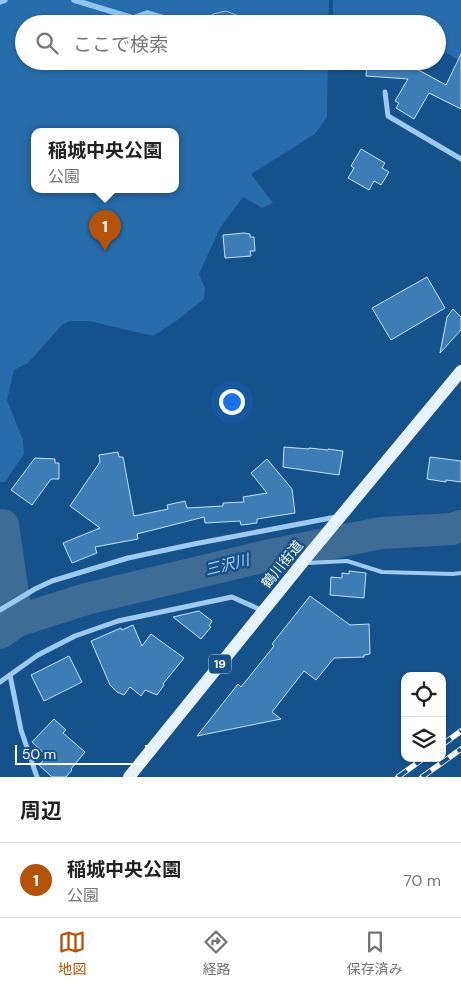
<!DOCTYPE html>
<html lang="ja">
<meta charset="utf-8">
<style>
body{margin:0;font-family:"DM Sans","Noto Sans JP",sans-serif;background:#f2f2f2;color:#222}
.controls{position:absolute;right:15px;bottom:15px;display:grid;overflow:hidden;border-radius:10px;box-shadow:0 1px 4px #0004}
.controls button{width:45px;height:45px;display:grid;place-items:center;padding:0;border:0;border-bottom:1px solid #e0e0e0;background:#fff;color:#222;font:25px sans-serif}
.scale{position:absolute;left:15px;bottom:12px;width:132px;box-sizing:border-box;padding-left:5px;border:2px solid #fff;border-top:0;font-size:14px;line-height:18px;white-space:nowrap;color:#fff;-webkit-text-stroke:4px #15528c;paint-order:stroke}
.you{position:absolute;left:231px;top:401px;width:18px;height:18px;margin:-12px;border:4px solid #fff;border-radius:50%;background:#1a73e8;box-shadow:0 0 0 8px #1a73e833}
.badge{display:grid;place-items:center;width:32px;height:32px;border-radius:50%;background:#b45309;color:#fff;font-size:16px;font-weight:700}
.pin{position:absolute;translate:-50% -41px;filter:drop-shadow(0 1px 2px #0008)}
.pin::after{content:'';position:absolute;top:26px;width:18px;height:15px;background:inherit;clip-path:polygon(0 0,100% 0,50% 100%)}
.popup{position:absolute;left:31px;top:128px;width:148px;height:65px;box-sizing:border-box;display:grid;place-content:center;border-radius:10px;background:#fff;filter:drop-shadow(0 1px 4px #0005);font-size:16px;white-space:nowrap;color:#767676}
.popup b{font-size:19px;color:#222}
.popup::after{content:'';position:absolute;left:50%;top:100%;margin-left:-10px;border:10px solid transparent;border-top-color:#fff}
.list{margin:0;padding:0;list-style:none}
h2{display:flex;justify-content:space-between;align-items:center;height:65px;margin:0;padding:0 20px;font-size:21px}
h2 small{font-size:16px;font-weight:400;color:#767676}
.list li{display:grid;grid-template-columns:32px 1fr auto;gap:15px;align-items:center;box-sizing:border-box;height:75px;padding:0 20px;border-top:1px solid #e0e0e0}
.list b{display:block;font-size:19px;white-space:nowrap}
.list p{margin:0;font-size:16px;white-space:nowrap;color:#767676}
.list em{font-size:16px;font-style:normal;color:#767676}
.icon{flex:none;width:28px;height:28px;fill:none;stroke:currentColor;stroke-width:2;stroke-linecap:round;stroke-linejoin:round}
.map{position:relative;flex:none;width:461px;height:777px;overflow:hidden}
.search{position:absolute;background:#fff;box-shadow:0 1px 4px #0004;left:15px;right:15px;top:15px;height:55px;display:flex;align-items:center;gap:12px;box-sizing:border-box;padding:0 18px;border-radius:28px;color:#767676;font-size:19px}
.sheet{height:140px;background:#fff}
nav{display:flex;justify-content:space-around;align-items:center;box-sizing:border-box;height:70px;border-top:1px solid #e0e0e0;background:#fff;font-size:14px;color:#767676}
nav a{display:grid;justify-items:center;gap:2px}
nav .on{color:#b45309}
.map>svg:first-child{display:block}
</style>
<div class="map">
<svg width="461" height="777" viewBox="0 0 461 777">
<rect width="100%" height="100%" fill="#15528c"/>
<path fill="#276cab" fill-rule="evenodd" d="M 0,0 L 329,0 L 328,24 L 24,24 L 24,61 L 328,61 L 327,117 L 315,134 L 251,174 L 273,203 L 262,208 L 243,197 L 220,228 L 199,274 L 205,288 L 204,299 L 176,321 L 153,336 L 89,321 L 70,321 L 62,325 L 28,363 L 14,370 L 7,400 L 23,440 L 24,454 L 5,482 L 0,482 ZM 35,132 L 175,132 L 175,190 L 35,190 Z
M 333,0 L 461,0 L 461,61 L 437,48 L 437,24 L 333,24 Z"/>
<path fill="#3f6c96" stroke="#90c5f3" d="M 226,11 L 241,17 L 238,24 L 205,24 L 213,14 Z"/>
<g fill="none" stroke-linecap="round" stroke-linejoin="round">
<path stroke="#90c5f3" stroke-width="5.5" d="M 74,0 L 133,18 L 147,13 L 184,24
M 0,2 L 5,0"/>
<path stroke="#3f6c96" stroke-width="32" d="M 3,525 L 17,621
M 0,633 L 17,621 L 86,599 L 266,556 L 381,533 L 452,529 L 461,526"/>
</g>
<path fill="#3d7cb5" stroke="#c4e1fb" d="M 461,54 L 461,109 L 429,93 L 414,119 L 396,108 L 399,103 L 395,101 L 408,79 L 366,76 L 367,61 L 402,61 L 446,85 Z
M 361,149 L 385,163 L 382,168 L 389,172 L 381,185 L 374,181 L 369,190 L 348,178 L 354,168 L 351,166 Z
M 244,233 L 250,234 L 250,237 L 254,237 L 255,251 L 250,251 L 251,256 L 225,258 L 223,235 Z
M 427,277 L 445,308 L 391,340 L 372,308 Z
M 453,309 L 461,317 L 461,330 L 440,353 L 447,317 Z
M 284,447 L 309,449 L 309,448 L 328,450 L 328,449 L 343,451 L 339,475 L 283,467 Z
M 118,452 L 119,457 L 123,457 L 134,516 L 168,509 L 167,505 L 185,501 L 187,508 L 223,506 L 223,503 L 244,502 L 243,497 L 267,493 L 251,473 L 267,459 L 292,489 L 295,513 L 257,519 L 257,523 L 241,525 L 240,521 L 205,523 L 204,517 L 137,534 L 138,539 L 95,547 L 97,553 L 72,563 L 63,543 L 100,528 L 70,506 L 100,462 L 99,455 Z
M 430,457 L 461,461 L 461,482 L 446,480 L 446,482 L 427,479 Z
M 35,458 L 55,459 L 55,463 L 59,463 L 59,479 L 51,479 L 32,505 L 11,490 Z
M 349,571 L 366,573 L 364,598 L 330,595 L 331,577 L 342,578 L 342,573 L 349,574 Z
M 310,596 L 350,625 L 369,624 L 370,654 L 364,655 L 364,657 L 334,658 L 316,680 L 304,671 L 272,712 L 281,719 L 197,736 L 238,684 L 241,687 L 274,646 L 272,644 Z
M 199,611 L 212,621 L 209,626 L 211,627 L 201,639 L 173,617 Z
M 133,625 L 142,646 L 151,634 L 184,658 L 163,684 L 164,685 L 157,695 L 145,690 L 141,696 L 130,687 L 124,695 L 117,692 L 110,685 L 91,641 L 121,628 L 122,630 Z
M 69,656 L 82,682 L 44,701 L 31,675 Z
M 54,719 L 66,730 L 63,733 L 85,752 L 71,769 L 72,770 L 66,777 L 52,777 L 39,765 L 47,756 L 32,742 Z"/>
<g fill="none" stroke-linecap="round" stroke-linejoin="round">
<path stroke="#9ec9f0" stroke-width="4" d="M 307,563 L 347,561 L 382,572 L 453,574 L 461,573"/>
<path stroke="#9ec9f0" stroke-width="5" d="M 385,92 L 388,116 L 461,159
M 0,610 L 35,589 L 52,581 L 128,558 L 194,544 L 336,517
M 10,675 L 21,730 L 37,777
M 0,682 L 38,655 L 75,636 L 118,621 L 232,597 L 263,611"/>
<path stroke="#e7f2ff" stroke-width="12" d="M 129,777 L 311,552 L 461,371"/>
<g stroke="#fff" stroke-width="5.5">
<path id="rail" d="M 442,745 L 461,731
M 398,777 L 424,758
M 422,777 L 461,749"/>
</g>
<use href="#rail" stroke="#15528c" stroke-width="4" stroke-dasharray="11" stroke-linecap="butt"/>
</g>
<g text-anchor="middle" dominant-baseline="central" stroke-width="5" stroke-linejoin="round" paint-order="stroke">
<rect fill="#15528c" stroke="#b9cbdc" stroke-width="1" x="209" y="654.5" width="22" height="19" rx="4"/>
<g font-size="12" font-weight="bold" fill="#fff">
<text x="220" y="664">19</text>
</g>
<g font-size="14" fill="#fff" stroke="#15528c">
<text transform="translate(282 564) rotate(-51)">鶴川街道</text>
</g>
<g font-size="15" font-style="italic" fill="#aad3f7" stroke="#15528c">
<text transform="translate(227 565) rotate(-14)">三沢川</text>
</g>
</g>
</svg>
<div class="controls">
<button><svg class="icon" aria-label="locate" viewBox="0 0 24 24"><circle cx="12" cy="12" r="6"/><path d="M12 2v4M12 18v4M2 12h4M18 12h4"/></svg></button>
<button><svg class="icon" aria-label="layers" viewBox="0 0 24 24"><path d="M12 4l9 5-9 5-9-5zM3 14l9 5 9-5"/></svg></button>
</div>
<div class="scale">50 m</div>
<div class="you"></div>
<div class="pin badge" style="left:105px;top:251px">1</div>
<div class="popup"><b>稲城中央公園</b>公園</div>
<div class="search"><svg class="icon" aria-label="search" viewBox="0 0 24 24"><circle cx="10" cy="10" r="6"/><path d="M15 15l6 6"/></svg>ここで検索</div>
</div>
<section class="sheet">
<h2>周辺<small></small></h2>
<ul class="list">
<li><span class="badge">1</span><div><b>稲城中央公園</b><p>公園</p></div><em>70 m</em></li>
</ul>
</section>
<nav>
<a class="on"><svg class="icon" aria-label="map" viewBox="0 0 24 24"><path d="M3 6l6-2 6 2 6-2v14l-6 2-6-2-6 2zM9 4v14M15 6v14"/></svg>地図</a>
<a><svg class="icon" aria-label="directions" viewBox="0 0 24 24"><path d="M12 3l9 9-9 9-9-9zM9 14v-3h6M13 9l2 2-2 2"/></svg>経路</a>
<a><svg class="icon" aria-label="saved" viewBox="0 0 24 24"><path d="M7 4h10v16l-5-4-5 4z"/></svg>保存済み</a>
</nav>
